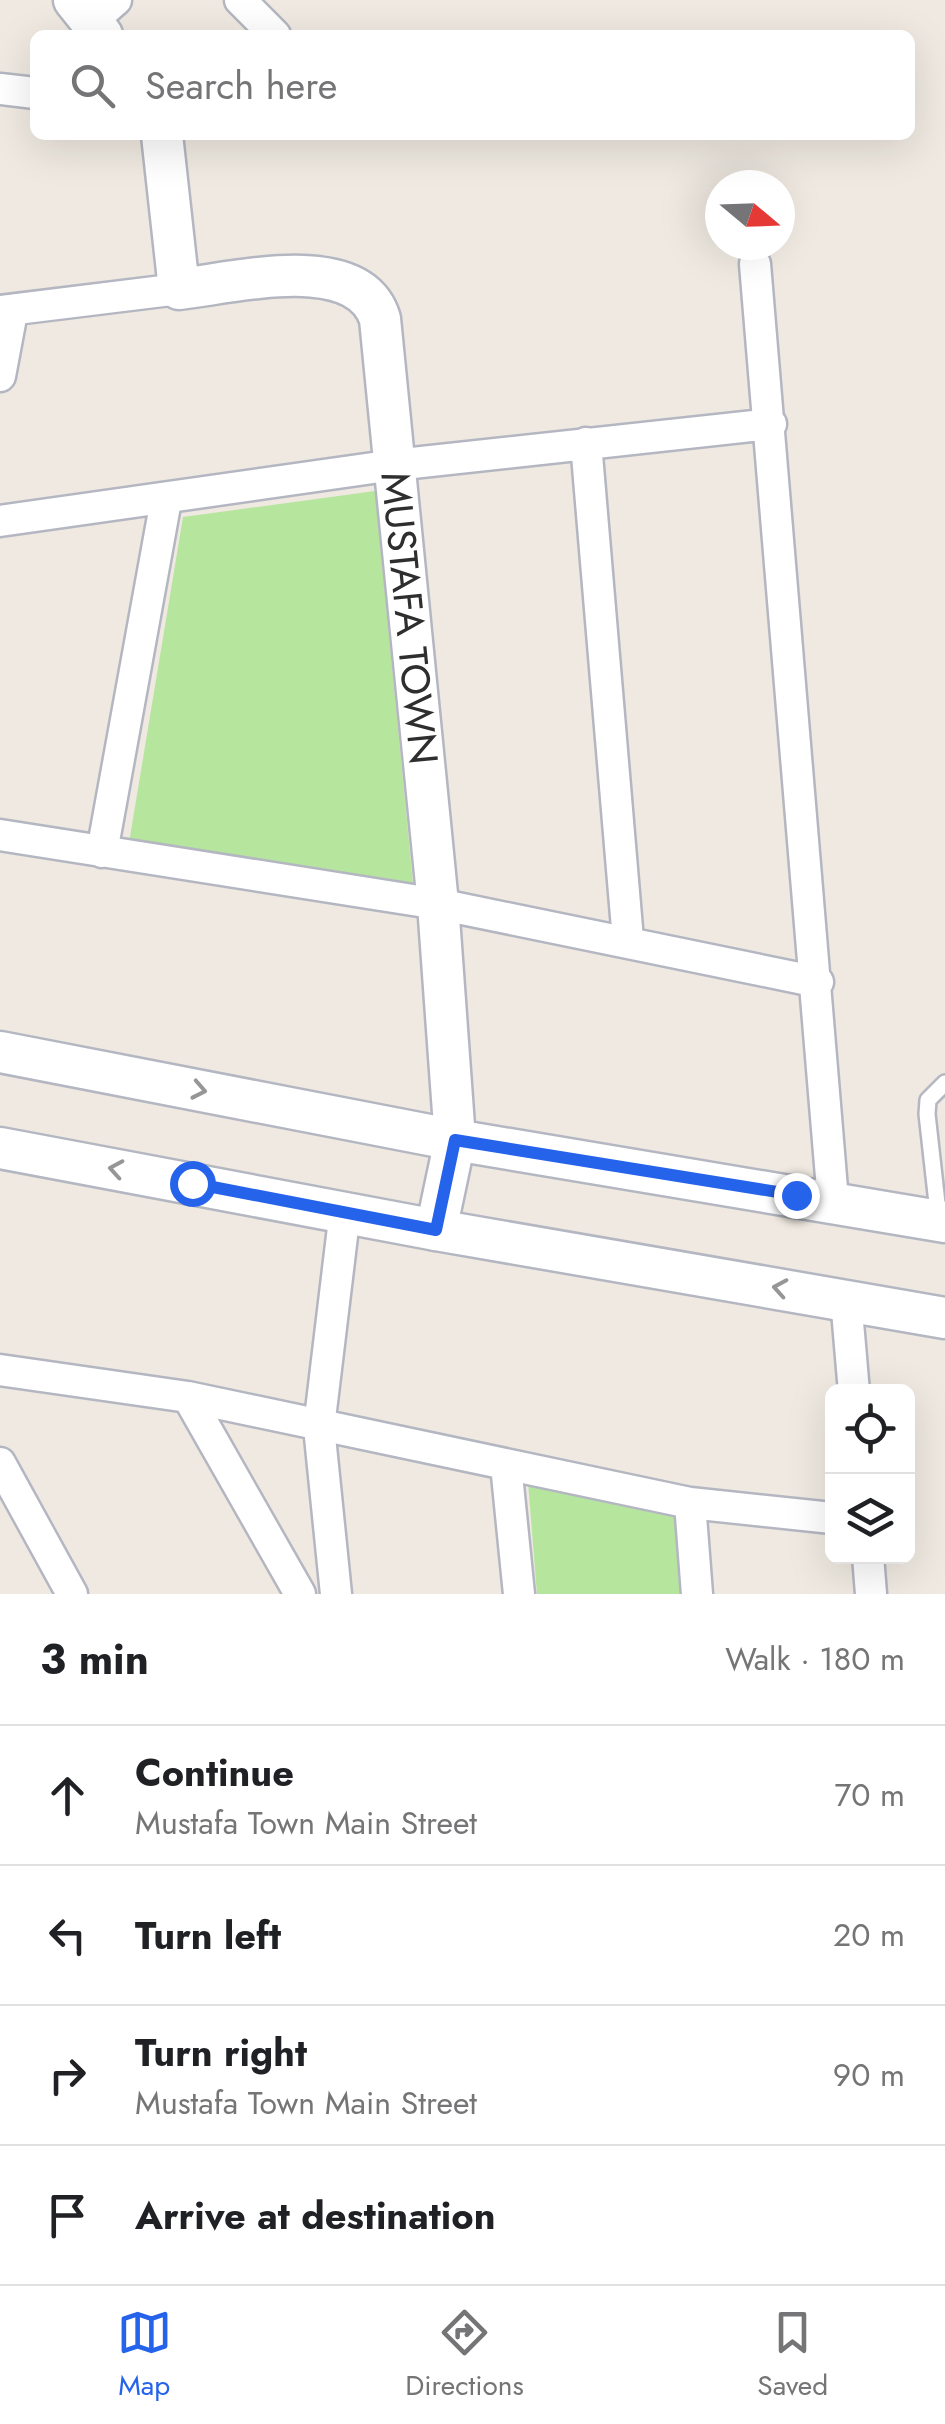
<!DOCTYPE html>
<meta charset="utf-8">
<style>
body{margin:0;font-family:Jost,sans-serif;background:#f6f6f6;color:#202124}
.controls{position:absolute;right:30px;bottom:30px;display:grid;overflow:hidden;border-radius:15px;box-shadow:0 10px 40px #0002}
.controls button{width:90px;height:90px;display:grid;place-items:center;padding:0;border:0;border-bottom:2px solid #e0e0e0;background:#fff;color:#202124;font:50px sans-serif}
.compass{position:absolute;left:705px;top:170px;width:90px;height:90px;border-radius:50%;background:#fff;box-shadow:0 10px 40px #0002;rotate:109deg}
.stop{position:absolute;width:30px;height:30px;margin:-22px;border:8px solid #2563eb;border-radius:50%;background:#fff}
.stop.end{background:#2563eb;border-color:#fff;box-shadow:0 2px 10px #0008}
.list{margin:0;padding:0;list-style:none}
h2{display:flex;justify-content:space-between;align-items:center;height:130px;margin:0;padding:0 40px;font-size:42px}
h2 small{font-size:32px;font-weight:400;color:#757577}
.list li{display:grid;grid-template-columns:65px 1fr auto;gap:30px;align-items:center;box-sizing:border-box;height:140px;padding:0 40px;border-top:2px solid #e0e0e0}
.list b{display:block;font-size:38px;white-space:nowrap}
.list p{margin:0;font-size:32px;white-space:nowrap;color:#757577}
.list em{font-size:32px;font-style:normal;color:#757577}
.icon{flex:none;width:55px;height:55px;fill:none;stroke:currentColor;stroke-width:2;stroke-linecap:round;stroke-linejoin:round}
.map{position:relative;flex:none;width:945px;height:1594px;overflow:hidden}
.search{position:absolute;background:#fff;box-shadow:0 10px 40px #0002;left:30px;right:30px;top:30px;height:110px;display:flex;align-items:center;gap:25px;box-sizing:border-box;padding:0 35px;border-radius:15px;color:#757577;font-size:38px}
.sheet{height:690px;background:#fff}
nav{display:flex;justify-content:space-around;align-items:center;box-sizing:border-box;height:140px;border-top:2px solid #e0e0e0;background:#fff;font-size:28px;color:#757577}
nav a{display:grid;justify-items:center;gap:5px}
nav .on{color:#2563eb}
.map>svg:first-child{display:block}
</style>
<div class="map">
<svg width="945" height="1594" viewBox="0 0 945 1594">
<rect width="100%" height="100%" fill="#efe9e1"/>
<path fill="#b6e59e" d="M 375,491 L 413,884 L 387,889 L 129,843 L 183,517 Z
M 528,1482 L 683,1510 L 689,1594 L 537,1594 Z"/>
<g fill="none" stroke-linecap="round" stroke-linejoin="round">
<g stroke="#b4b7c1" stroke-width="20">
<path id="lane" d="M 939,1221 L 927,1114 L 928,1100 L 945,1083"/>
</g>
<g stroke="#b4b7c1" stroke-width="35">
<path id="street" d="M 240,0 L 275,35
M 92,21 L 116,0
M 0,89 L 35,93
M 755,264 L 833,1201
M 0,311 L 179,289
M 0,376 L 12,312
M 586,443 L 628,940
M 0,521 L 394,465 L 771,424
M 0,835 L 438,904 L 818,982
M 102,852 L 166,500
M 846,1299 L 854,1392
M 0,1370 L 188,1397 L 690,1503 L 832,1518
M 188,1397 L 300,1594
M 0,1463 L 72,1594
M 506,1465 L 519,1594
M 690,1503 L 697,1594
M 868,1556 L 871,1594
M 336,1594 L 319,1427 L 345,1211"/>
</g>
<g stroke="#b4b7c1" stroke-width="45">
<g id="secondary">
<path d="M 74,0 L 102,35"/>
<path id="s1" d="M 162,135 L 179,289 C 234,283 359,250 380,319 L 438,904 L 455,1140 L 436,1230"/>
<path d="M 0,1052 L 455,1140 L 945,1222"/>
<path d="M 0,1148 L 436,1230 L 945,1318"/>
</g>
</g>
<use href="#lane" stroke="#fff" stroke-width="15"/>
<use href="#street" stroke="#fff" stroke-width="30"/>
<use href="#secondary" stroke="#fff" stroke-width="40"/>
</g>
<defs><path id="oneway-chevron" d="M-2-3.5L2.5 0L-2 3.5" fill="none" stroke-width="1.6" stroke-linecap="round" stroke-linejoin="round" transform="scale(2.5)"/></defs>
<g stroke="#969696">
<use href="#oneway-chevron" transform="translate(199 1090) rotate(11)"/>
<use href="#oneway-chevron" transform="translate(116 1169) rotate(-170)"/>
<use href="#oneway-chevron" transform="translate(780 1288) rotate(-170)"/>
</g>
<g fill="none" stroke-linecap="round" stroke-linejoin="round">
<path stroke="#2563eb" stroke-width="12" d="M 192,1183 L 436,1230 L 455,1140 L 796,1195"/>
</g>
<g text-anchor="middle" dominant-baseline="central" stroke-width="9" stroke-linejoin="round" paint-order="stroke">
<g font-size="40" fill="#2e2e2e" stroke="#fff">
<text stroke="none"><textPath href="#s1" startOffset="675">MUSTAFA TOWN</textPath></text>
</g>
</g>
</svg>
<div class="controls">
<button><svg class="icon" aria-label="locate" viewBox="0 0 24 24"><circle cx="12" cy="12" r="6"/><path d="M12 2v4M12 18v4M2 12h4M18 12h4"/></svg></button>
<button><svg class="icon" aria-label="layers" viewBox="0 0 24 24"><path d="M12 4l9 5-9 5-9-5zM3 14l9 5 9-5"/></svg></button>
</div>
<svg class="compass" viewBox="-18 -18 36 36"><path d="M0-13l5 13h-10z" fill="#e53935"/><path d="M0 13l5-13h-10z" fill="#757577"/></svg>
<div class="stop" style="left:192px;top:1183px"></div>
<div class="stop end" style="left:796px;top:1195px"></div>
<div class="search"><svg class="icon" aria-label="search" viewBox="0 0 24 24"><circle cx="10" cy="10" r="6"/><path d="M15 15l6 6"/></svg>Search here</div>
</div>
<section class="sheet">
<h2>3 min<small>Walk · 180 m</small></h2>
<ul class="list">
<li><svg class="icon" aria-label="ahead" viewBox="0 0 24 24"><path d="M12 20V5M6 11l6-6 6 6"/></svg><div><b>Continue</b><p>Mustafa Town Main Street</p></div><em>70 m</em></li>
<li><svg class="icon" aria-label="left" viewBox="0 0 24 24"><path d="M17 20v-9H6M10 6l-5 5 5 5"/></svg><div><b>Turn left</b></div><em>20 m</em></li>
<li><svg class="icon" aria-label="right" viewBox="0 0 24 24"><path d="M7 20v-9h11M14 6l5 5-5 5"/></svg><div><b>Turn right</b><p>Mustafa Town Main Street</p></div><em>90 m</em></li>
<li><svg class="icon" aria-label="arrive" viewBox="0 0 24 24"><path d="M6 21V4h12l-3 4 3 4H6"/></svg><div><b>Arrive at destination</b></div></li>
</ul>
</section>
<nav>
<a class="on"><svg class="icon" aria-label="map" viewBox="0 0 24 24"><path d="M3 6l6-2 6 2 6-2v14l-6 2-6-2-6 2zM9 4v14M15 6v14"/></svg>Map</a>
<a><svg class="icon" aria-label="directions" viewBox="0 0 24 24"><path d="M12 3l9 9-9 9-9-9zM9 14v-3h6M13 9l2 2-2 2"/></svg>Directions</a>
<a><svg class="icon" aria-label="saved" viewBox="0 0 24 24"><path d="M7 4h10v16l-5-4-5 4z"/></svg>Saved</a>
</nav>
